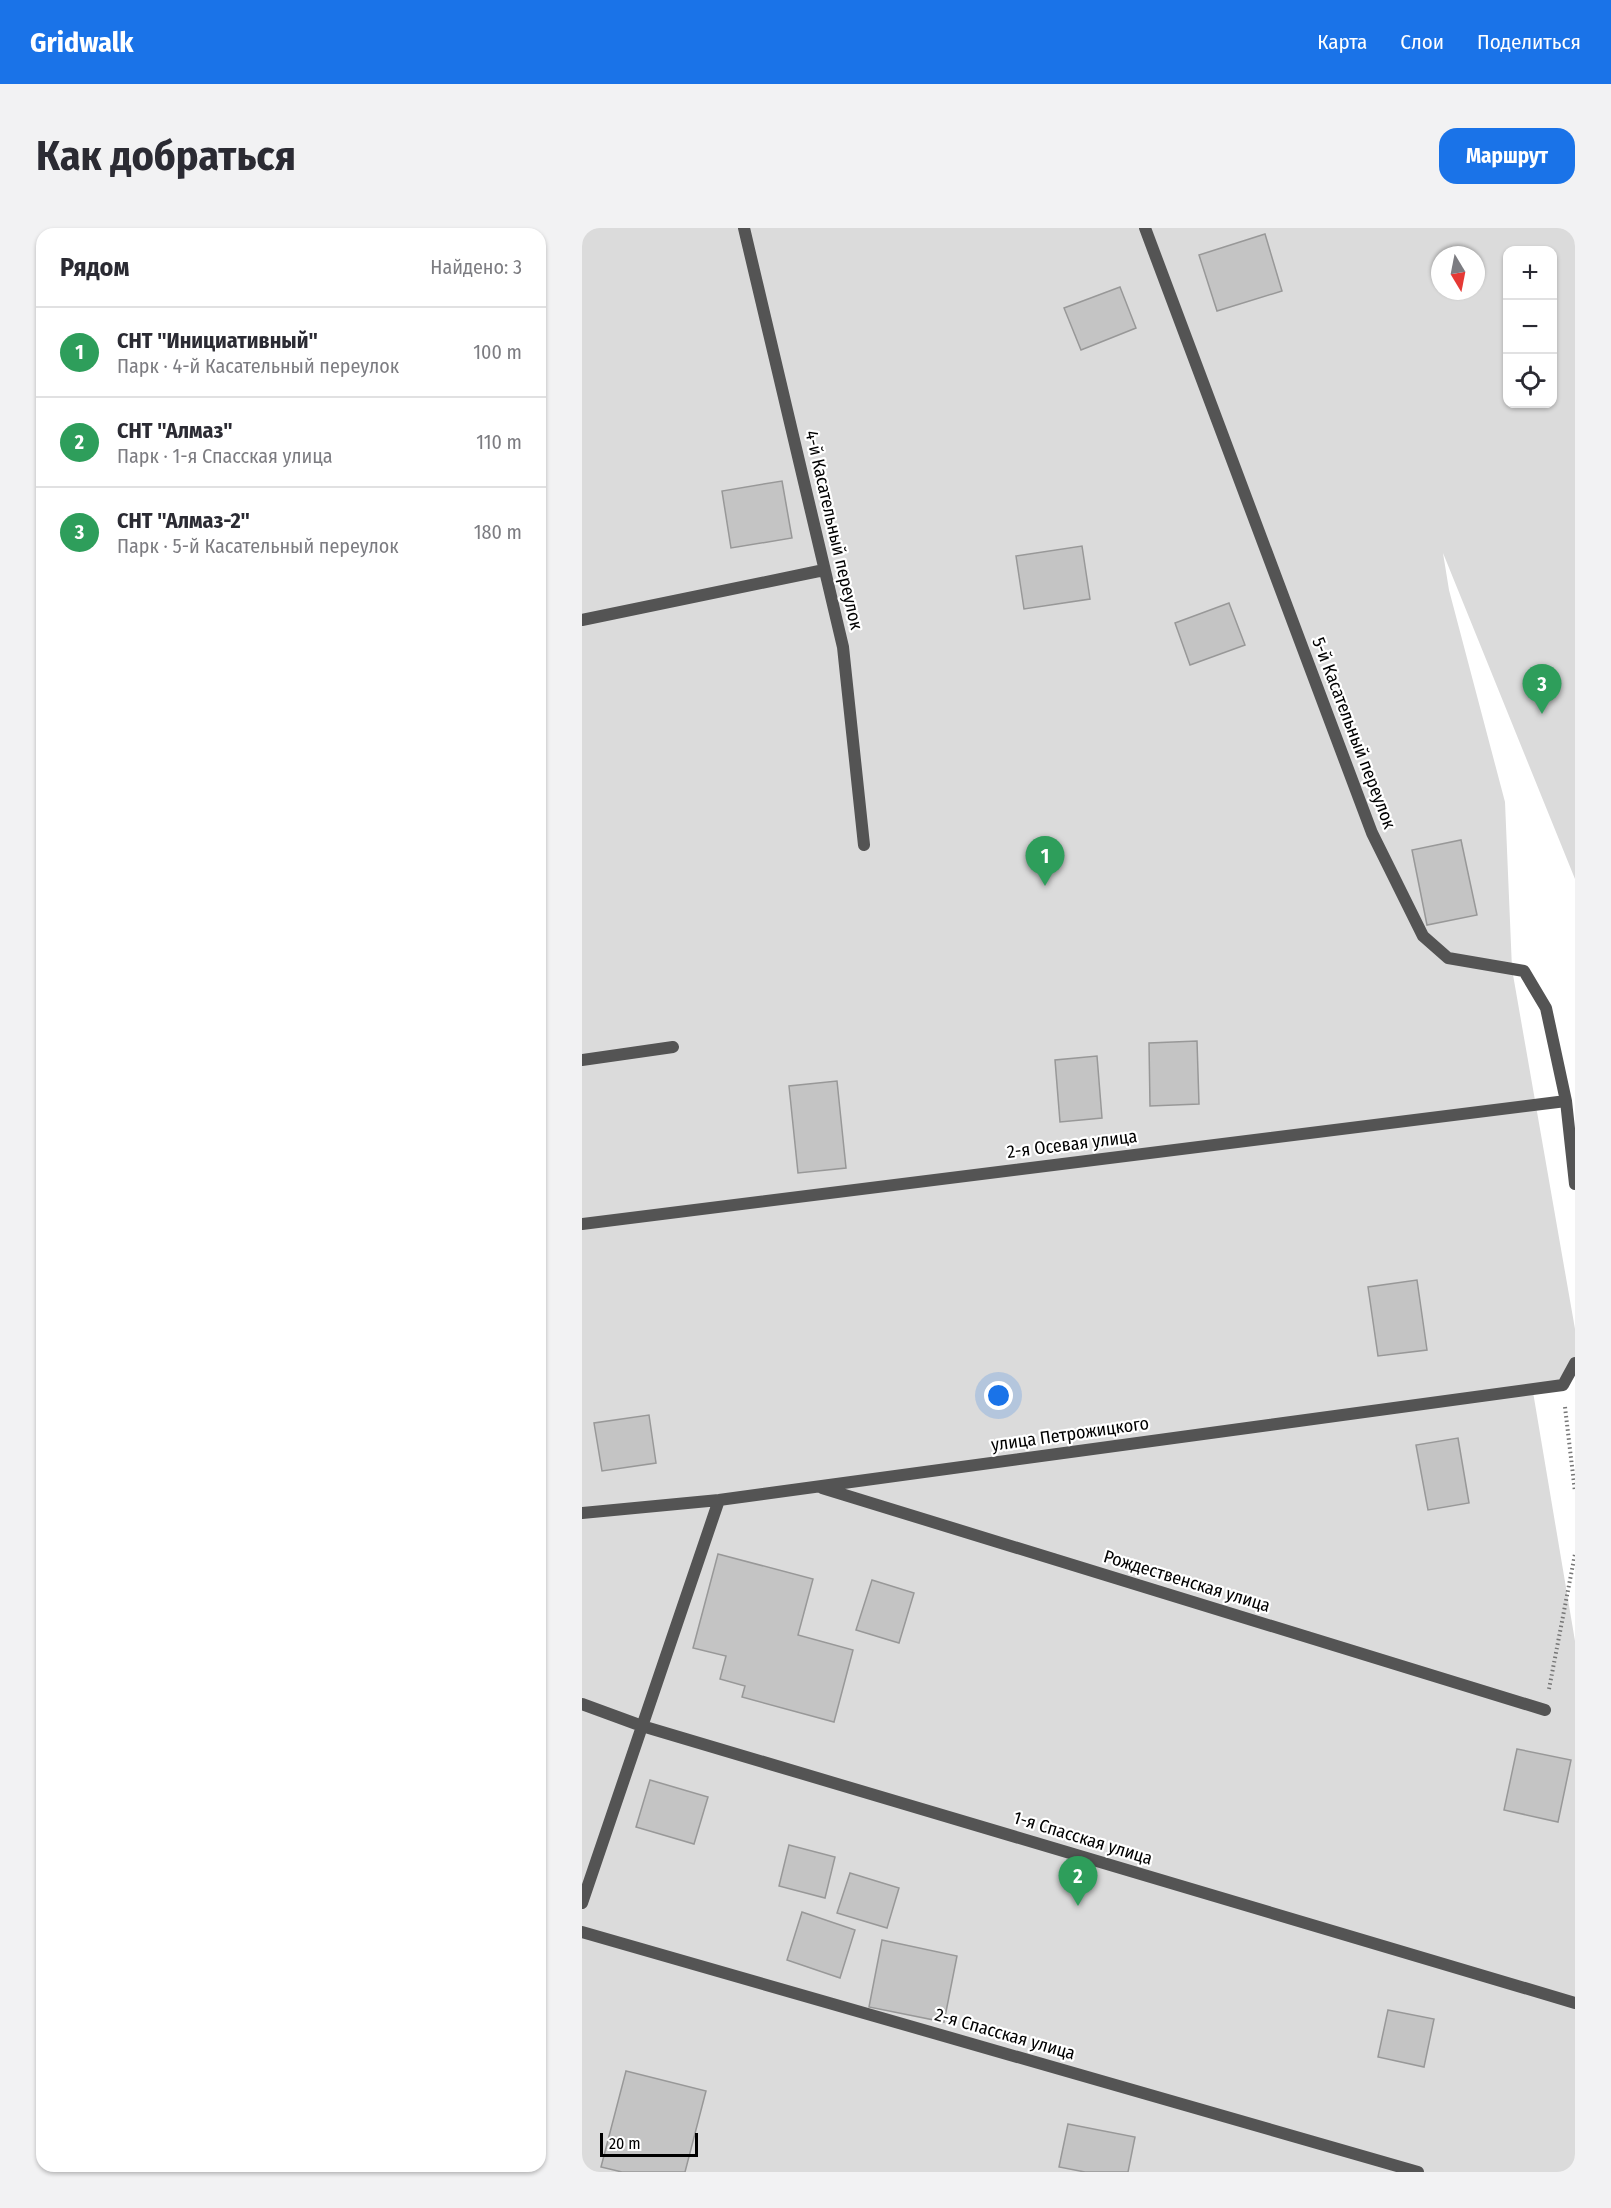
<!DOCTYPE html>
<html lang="ru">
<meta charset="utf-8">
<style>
body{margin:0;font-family:"Fira Sans Condensed",sans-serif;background:#f2f2f3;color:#2b2b33}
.controls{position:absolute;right:18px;top:18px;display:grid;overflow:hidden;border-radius:12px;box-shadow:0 2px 4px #0004}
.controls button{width:54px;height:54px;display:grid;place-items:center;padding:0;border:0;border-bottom:2px solid #e1e1e2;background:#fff;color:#2b2b33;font:30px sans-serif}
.compass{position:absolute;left:849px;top:18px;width:54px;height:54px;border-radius:50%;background:#fff;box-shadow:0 2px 4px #0004;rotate:170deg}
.scale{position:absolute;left:18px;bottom:15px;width:98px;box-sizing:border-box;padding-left:6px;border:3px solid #000;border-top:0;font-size:16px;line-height:21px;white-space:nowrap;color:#000;-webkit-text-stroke:4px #fff;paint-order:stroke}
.you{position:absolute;left:417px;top:1168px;width:21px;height:21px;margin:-15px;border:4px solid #fff;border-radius:50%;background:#1a73e8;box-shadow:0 0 0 9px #1a73e833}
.badge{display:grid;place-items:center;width:39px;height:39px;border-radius:50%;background:#1a73e8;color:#fff;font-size:20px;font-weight:700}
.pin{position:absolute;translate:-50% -50px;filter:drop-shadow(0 2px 3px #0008)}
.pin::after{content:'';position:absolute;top:32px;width:21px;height:18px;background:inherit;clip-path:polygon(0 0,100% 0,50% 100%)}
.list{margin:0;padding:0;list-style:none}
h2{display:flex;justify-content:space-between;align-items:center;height:78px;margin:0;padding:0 24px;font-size:26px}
h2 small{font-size:20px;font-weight:400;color:#7c7c81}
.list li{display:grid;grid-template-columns:39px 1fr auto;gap:18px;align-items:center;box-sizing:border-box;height:90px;padding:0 24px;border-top:2px solid #e1e1e2}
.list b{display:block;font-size:22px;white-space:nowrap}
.list p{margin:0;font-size:20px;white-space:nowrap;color:#7c7c81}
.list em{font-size:20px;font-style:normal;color:#7c7c81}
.icon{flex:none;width:33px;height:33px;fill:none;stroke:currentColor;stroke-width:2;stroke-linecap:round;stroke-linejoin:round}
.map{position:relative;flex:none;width:993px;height:1944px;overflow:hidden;border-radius:18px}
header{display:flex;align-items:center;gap:36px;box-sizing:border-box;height:84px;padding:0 30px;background:#1a73e8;color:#fff}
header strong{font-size:28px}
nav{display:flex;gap:33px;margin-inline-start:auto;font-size:21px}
.intro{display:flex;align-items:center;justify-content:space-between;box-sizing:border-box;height:144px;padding:0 36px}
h1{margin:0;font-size:42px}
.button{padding:15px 27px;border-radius:18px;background:#1a73e8;color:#fff;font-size:21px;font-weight:700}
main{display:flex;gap:36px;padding:0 36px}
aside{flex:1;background:#fff;border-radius:18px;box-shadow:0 2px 4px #0004}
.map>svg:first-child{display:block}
</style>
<header>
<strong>Gridwalk</strong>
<nav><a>Карта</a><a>Слои</a><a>Поделиться</a></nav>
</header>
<div class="intro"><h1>Как добраться</h1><a class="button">Маршрут</a></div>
<main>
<aside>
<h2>Рядом<small>Найдено: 3</small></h2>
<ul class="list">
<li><span class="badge" style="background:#2e9e5b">1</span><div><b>СНТ &quot;Инициативный&quot;</b><p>Парк · 4-й Касательный переулок</p></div><em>100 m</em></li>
<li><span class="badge" style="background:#2e9e5b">2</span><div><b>СНТ &quot;Алмаз&quot;</b><p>Парк · 1-я Спасская улица</p></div><em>110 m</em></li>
<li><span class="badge" style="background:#2e9e5b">3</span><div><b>СНТ &quot;Алмаз-2&quot;</b><p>Парк · 5-й Касательный переулок</p></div><em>180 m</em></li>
</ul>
</aside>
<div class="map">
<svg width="993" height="1944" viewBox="0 0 993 1944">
<rect width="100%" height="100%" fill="#fff"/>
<path fill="#dbdbdb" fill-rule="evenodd" d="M 0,0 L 993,0 L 993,651 L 861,325 L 867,362 L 923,574 L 930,741 L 993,1101 L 993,1148 L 950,1158 L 993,1413 L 993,1944 L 0,1944 ZM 926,22 L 970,22 L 970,176 L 926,176 ZM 858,27 L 894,27 L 894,63 L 858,63 Z"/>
<path fill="#c4c4c4" stroke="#989898" stroke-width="1.5" d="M 683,6 L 700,63 L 635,83 L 617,27 Z
M 538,59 L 554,100 L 499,122 L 482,80 Z
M 200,253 L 210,310 L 149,320 L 140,263 Z
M 500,318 L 508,371 L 442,381 L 434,328 Z
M 647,375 L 663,417 L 608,437 L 593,395 Z
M 879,612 L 895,687 L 845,697 L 830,622 Z
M 615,813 L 617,876 L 568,878 L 567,815 Z
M 515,828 L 520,890 L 478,894 L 473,832 Z
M 255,853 L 264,940 L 216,945 L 207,858 Z
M 835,1052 L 845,1122 L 796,1128 L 786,1059 Z
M 67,1187 L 74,1235 L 20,1243 L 12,1195 Z
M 876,1210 L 887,1275 L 846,1282 L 834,1217 Z
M 136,1326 L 231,1351 L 216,1407 L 271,1422 L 252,1494 L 160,1469 L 163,1458 L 138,1451 L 144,1428 L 111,1420 Z
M 290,1352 L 332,1365 L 317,1415 L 274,1402 Z
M 935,1521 L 989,1532 L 976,1594 L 922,1582 Z
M 68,1552 L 126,1569 L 112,1616 L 54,1599 Z
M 207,1617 L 253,1629 L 243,1670 L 197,1658 Z
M 268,1645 L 317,1660 L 305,1700 L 255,1685 Z
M 220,1684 L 273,1702 L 258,1750 L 205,1732 Z
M 300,1712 L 375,1728 L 362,1794 L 287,1779 Z
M 806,1782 L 852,1791 L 842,1839 L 796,1829 Z
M 44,1843 L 124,1863 L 103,1944 L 40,1944 L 19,1939 Z
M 486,1896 L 553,1909 L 546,1944 L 503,1944 L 477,1939 Z"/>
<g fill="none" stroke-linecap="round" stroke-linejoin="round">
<path stroke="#767676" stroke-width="4" stroke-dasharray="1.5 3" stroke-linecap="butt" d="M 983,1179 L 993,1264
M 967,1461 L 993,1326"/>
<path stroke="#545454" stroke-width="12" d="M 162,0 L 261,419 L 282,617
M 563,0 L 790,605 L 841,708 L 866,730 L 942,743 L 964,780 L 984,873 L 993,956
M 0,392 L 242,342
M 0,832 L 91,819
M 0,996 L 984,873
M 240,1260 L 963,1482
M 0,1285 L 137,1272 L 981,1157 L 993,1135
M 0,1476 L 60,1498 L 993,1775
M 0,1675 L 137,1272
M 0,1704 L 836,1944"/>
</g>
<g text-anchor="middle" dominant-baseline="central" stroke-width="4.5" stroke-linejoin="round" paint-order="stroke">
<g font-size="18" fill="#000" stroke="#fff">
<text transform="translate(252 302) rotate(77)">4-й Касательный переулок</text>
<text transform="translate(772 505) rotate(69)">5-й Касательный переулок</text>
<text transform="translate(490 916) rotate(-7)">2-я Осевая улица</text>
<text transform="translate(488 1206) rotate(-8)">улица Петрожицкого</text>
<text transform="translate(605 1353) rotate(17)">Рождественская улица</text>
<text transform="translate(501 1610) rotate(17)">1-я Спасская улица</text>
<text transform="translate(423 1806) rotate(16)">2-я Спасская улица</text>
</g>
</g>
</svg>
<div class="controls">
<button>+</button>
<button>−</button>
<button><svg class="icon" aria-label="locate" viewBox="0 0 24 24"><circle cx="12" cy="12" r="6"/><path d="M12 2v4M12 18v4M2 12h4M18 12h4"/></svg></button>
</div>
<svg class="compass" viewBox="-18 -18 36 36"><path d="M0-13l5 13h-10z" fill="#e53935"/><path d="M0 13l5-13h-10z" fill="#7c7c81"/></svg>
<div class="scale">20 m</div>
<div class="you"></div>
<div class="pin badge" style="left:463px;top:658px;background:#2e9e5b">1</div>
<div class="pin badge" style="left:496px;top:1678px;background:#2e9e5b">2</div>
<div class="pin badge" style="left:960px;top:486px;background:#2e9e5b">3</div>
</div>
</main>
